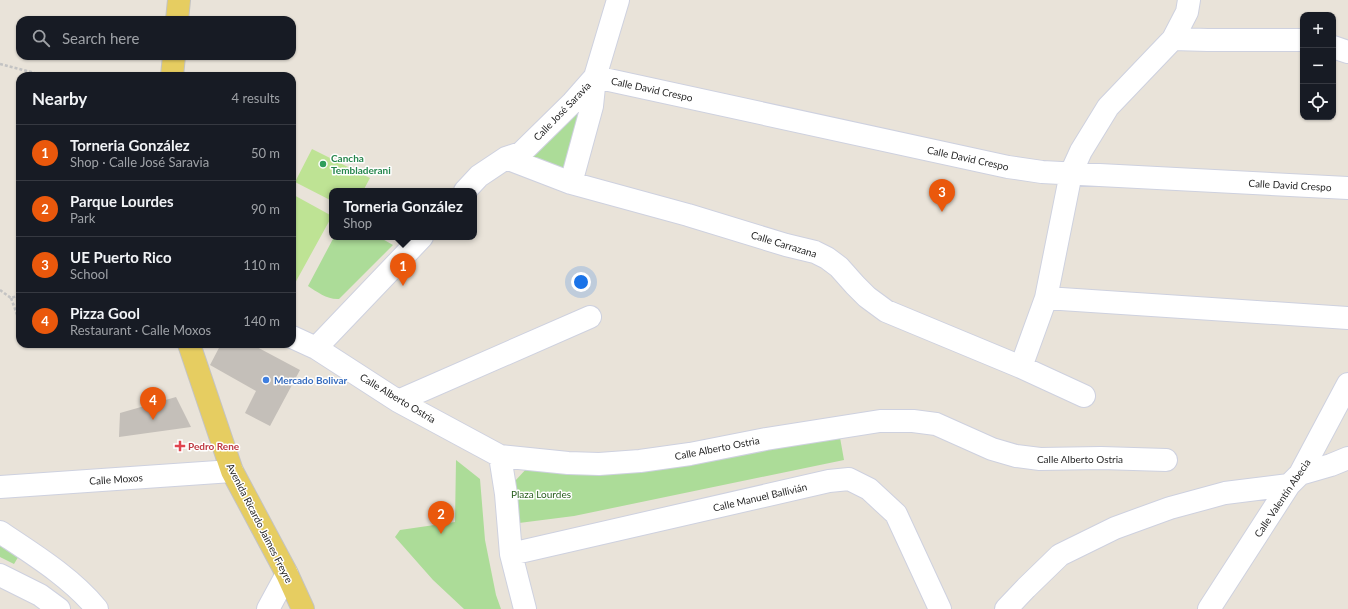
<!DOCTYPE html>
<meta charset="utf-8">
<style>
body{margin:0;font-family:Lato,sans-serif;background:#20242c;color:#f1f3f6}
.controls{position:absolute;right:12px;top:12px;display:grid;overflow:hidden;border-radius:8px;box-shadow:0 1px 3px #0004}
.controls button{width:36px;height:36px;display:grid;place-items:center;padding:0;border:0;border-bottom:1px solid #363941;background:#171b24;color:#f1f3f6;font:20px sans-serif}
.you{position:absolute;left:581px;top:282px;width:14px;height:14px;margin:-10px;border:3px solid #fff;border-radius:50%;background:#1a73e8;box-shadow:0 0 0 6px #1a73e833}
.badge{display:grid;place-items:center;width:26px;height:26px;border-radius:50%;background:#ea580c;color:#fff;font-size:13px;font-weight:700}
.pin{position:absolute;translate:-50% -33px;filter:drop-shadow(0 1px 2px #0008)}
.pin::after{content:'';position:absolute;top:21px;width:14px;height:12px;background:inherit;clip-path:polygon(0 0,100% 0,50% 100%)}
.popup{position:absolute;left:329px;top:188px;width:148px;height:52px;box-sizing:border-box;display:grid;place-content:center;border-radius:8px;background:#171b24;filter:drop-shadow(0 1px 3px #0005);font-size:13px;white-space:nowrap;color:#9ea1a6}
.popup b{font-size:15px;color:#f1f3f6}
.popup::after{content:'';position:absolute;left:50%;top:100%;margin-left:-8px;border:8px solid transparent;border-top-color:#171b24}
.list{margin:0;padding:0;list-style:none}
h2{display:flex;justify-content:space-between;align-items:center;height:52px;margin:0;padding:0 16px;font-size:17px}
h2 small{font-size:13px;font-weight:400;color:#9ea1a6}
.list li{display:grid;grid-template-columns:26px 1fr auto;gap:12px;align-items:center;box-sizing:border-box;height:56px;padding:0 16px;border-top:1px solid #363941}
.list b{display:block;font-size:15px;white-space:nowrap}
.list p{margin:0;font-size:13px;white-space:nowrap;color:#9ea1a6}
.list em{font-size:13px;font-style:normal;color:#9ea1a6}
.icon{flex:none;width:22px;height:22px;fill:none;stroke:currentColor;stroke-width:2;stroke-linecap:round;stroke-linejoin:round}
.map{position:relative;flex:none;width:1348px;height:609px;overflow:hidden}
.search{position:absolute;background:#171b24;box-shadow:0 1px 3px #0004;left:16px;top:16px;width:280px;height:44px;display:flex;align-items:center;gap:10px;box-sizing:border-box;padding:0 14px;border-radius:12px;color:#9ea1a6;font-size:15px}
.panel{position:absolute;background:#171b24;box-shadow:0 1px 3px #0004;left:16px;top:72px;width:280px;height:276px;border-radius:12px}
.map>svg:first-child{display:block}
</style>
<div class="map">
<svg width="1348" height="609" viewBox="0 0 1348 609">
<rect width="100%" height="100%" fill="#e9e3d9"/>
<path fill="#acdc98" d="M 580,109 L 568,172 L 529,157 Z
M 334,237 L 379,237 L 393,245 L 339,299 C 328,300 317,292 308,286 Z
M 839,432 L 844,460 L 574,516 L 519,523 L 515,481 L 528,467 Z
M 456,460 L 480,479 L 485,540 L 496,595 L 501,609 L 464,609 L 433,580 L 395,537 L 400,530 L 455,522 Z
M 0,544 L 20,554 L 14,564 L 0,557 Z"/>
<path fill="#bee394" d="M 312,149 L 370,178 L 363,191 L 332,191 L 332,201 L 295,182 Z
M 292,194 L 332,216 L 294,285 L 292,283 Z"/>
<path fill="#c4bfb9" d="M 221,344 L 251,344 L 300,370 L 270,426 L 245,413 L 256,391 L 210,365 Z
M 176,397 L 191,427 L 119,437 L 120,413 Z"/>
<g fill="none" stroke-linecap="round" stroke-linejoin="round">
<g stroke="#ced1df" stroke-width="24">
<path id="minor" d="M 1173,39 L 1208,40 L 1303,40
M 1333,47 L 1348,52
M 506,158 L 571,183 L 688,215 L 786,245 L 815,252 L 827,258 L 839,267 L 855,285 L 867,297 L 886,311 L 1021,367 L 1084,396
M 571,183 L 592,106 L 595,77 L 1008,167 L 1042,172 L 1348,188
M 465,191 L 479,176 L 506,158 L 521,153 L 573,102 L 595,77 L 618,0
M 1046,298 L 1348,318
M 292,337 L 316,348 L 398,401 L 500,456 L 568,463 L 599,464 L 640,461 L 690,454 L 766,439 L 880,421 L 913,421 L 936,424 L 992,449 L 1016,456 L 1040,459 L 1101,458 L 1166,460
M 316,348 L 422,237
M 1021,367 L 1046,298 L 1071,173 L 1081,151 L 1108,107 L 1173,39 L 1187,12 L 1189,0
M 398,401 L 590,317
M 500,456 L 506,494 L 511,554 L 525,609
M 1300,474 L 1331,465 L 1348,458
M 0,487 L 232,471
M 0,532 C 33,554 72,578 97,609
M 511,554 L 829,481 L 849,479 L 869,489 L 896,514 L 940,609
M 0,575 L 40,595 L 59,609
M 268,609 L 287,574
M 1006,609 L 1026,588 L 1060,555 L 1115,528 L 1170,508 L 1225,493 L 1289,485
M 1209,609 L 1289,485 L 1300,474 L 1348,384"/>
</g>
<g stroke="#c3c3c3" stroke-width="24">
<path id="major" d="M 177,20 L 179,0
M 172,76 L 174,56
M 189,344 L 232,471 L 287,574 L 303,609"/>
</g>
<path stroke="#c3c3c3" stroke-width="2.5" stroke-dasharray="3 2" stroke-linecap="butt" d="M 0,64 L 46,76
M 0,290 L 11,298 L 20,295
M 11,298 L 20,323"/>
<use href="#minor" stroke="#fff" stroke-width="22"/>
<use href="#major" stroke="#e6cd61" stroke-width="22"/>
</g>
<circle fill="#2e9e5b" stroke="#fff" stroke-width="1.5" cx="323" cy="164" r="4"/>
<circle fill="#3f7fe0" stroke="#fff" stroke-width="1.5" cx="266" cy="380" r="4"/>
<path fill="#e0444e" stroke="#fff" stroke-width="1.5" d="M178 440h4v4h4v4h-4v4h-4v-4h-4v-4h4z"/>
<g text-anchor="middle" dominant-baseline="central" stroke-width="3" stroke-linejoin="round" paint-order="stroke">
<g font-size="10" fill="#272727" stroke="#fff">
<text transform="translate(652 89) rotate(12)">Calle David Crespo</text>
<text transform="translate(562 111) rotate(-46)">Calle José Saravia</text>
<text transform="translate(968 158) rotate(12)">Calle David Crespo</text>
<text transform="translate(1290 185) rotate(3)">Calle David Crespo</text>
<text transform="translate(784 244) rotate(17)">Calle Carrazana</text>
<text transform="translate(398 398) rotate(31)">Calle Alberto Ostria</text>
<text transform="translate(717 448) rotate(-11)">Calle Alberto Ostria</text>
<text x="1080" y="459">Calle Alberto Ostria</text>
<text transform="translate(116 479) rotate(-4)">Calle Moxos</text>
<text transform="translate(760 497) rotate(-13)">Calle Manuel Ballivián</text>
<text transform="translate(1282 498) rotate(-56)">Calle Valentín Abecia</text>
<text transform="translate(260 523) rotate(63)">Avenida Ricardo Jaimes Freyre</text>
</g>
<g font-size="10" font-weight="bold" fill="#27864d" stroke="#fff" text-anchor="start">
<text x="331" y="158">Cancha<tspan x="331" dy="12">Tembladerani</tspan></text>
</g>
<g font-size="10" font-weight="bold" fill="#366cbe" stroke="#fff" text-anchor="start">
<text x="274" y="380">Mercado Bolivar</text>
</g>
<g font-size="10" font-weight="bold" fill="#be3a42" stroke="#fff" text-anchor="start">
<text x="188" y="446">Pedro Rene</text>
</g>
<g font-size="10" fill="#285d1d" stroke="#fff">
<text x="541" y="494">Plaza Lourdes</text>
</g>
</g>
</svg>
<div class="controls">
<button>+</button>
<button>−</button>
<button><svg class="icon" aria-label="locate" viewBox="0 0 24 24"><circle cx="12" cy="12" r="6"/><path d="M12 2v4M12 18v4M2 12h4M18 12h4"/></svg></button>
</div>
<div class="you"></div>
<div class="pin badge" style="left:403px;top:286px">1</div>
<div class="popup"><b>Torneria González</b>Shop</div>
<div class="pin badge" style="left:441px;top:534px">2</div>
<div class="pin badge" style="left:942px;top:212px">3</div>
<div class="pin badge" style="left:153px;top:420px">4</div>
<div class="search"><svg class="icon" aria-label="search" viewBox="0 0 24 24"><circle cx="10" cy="10" r="6"/><path d="M15 15l6 6"/></svg>Search here</div>
<section class="panel">
<h2>Nearby<small>4 results</small></h2>
<ul class="list">
<li><span class="badge">1</span><div><b>Torneria González</b><p>Shop · Calle José Saravia</p></div><em>50 m</em></li>
<li><span class="badge">2</span><div><b>Parque Lourdes</b><p>Park</p></div><em>90 m</em></li>
<li><span class="badge">3</span><div><b>UE Puerto Rico</b><p>School</p></div><em>110 m</em></li>
<li><span class="badge">4</span><div><b>Pizza Gool</b><p>Restaurant · Calle Moxos</p></div><em>140 m</em></li>
</ul>
</section>
</div>
